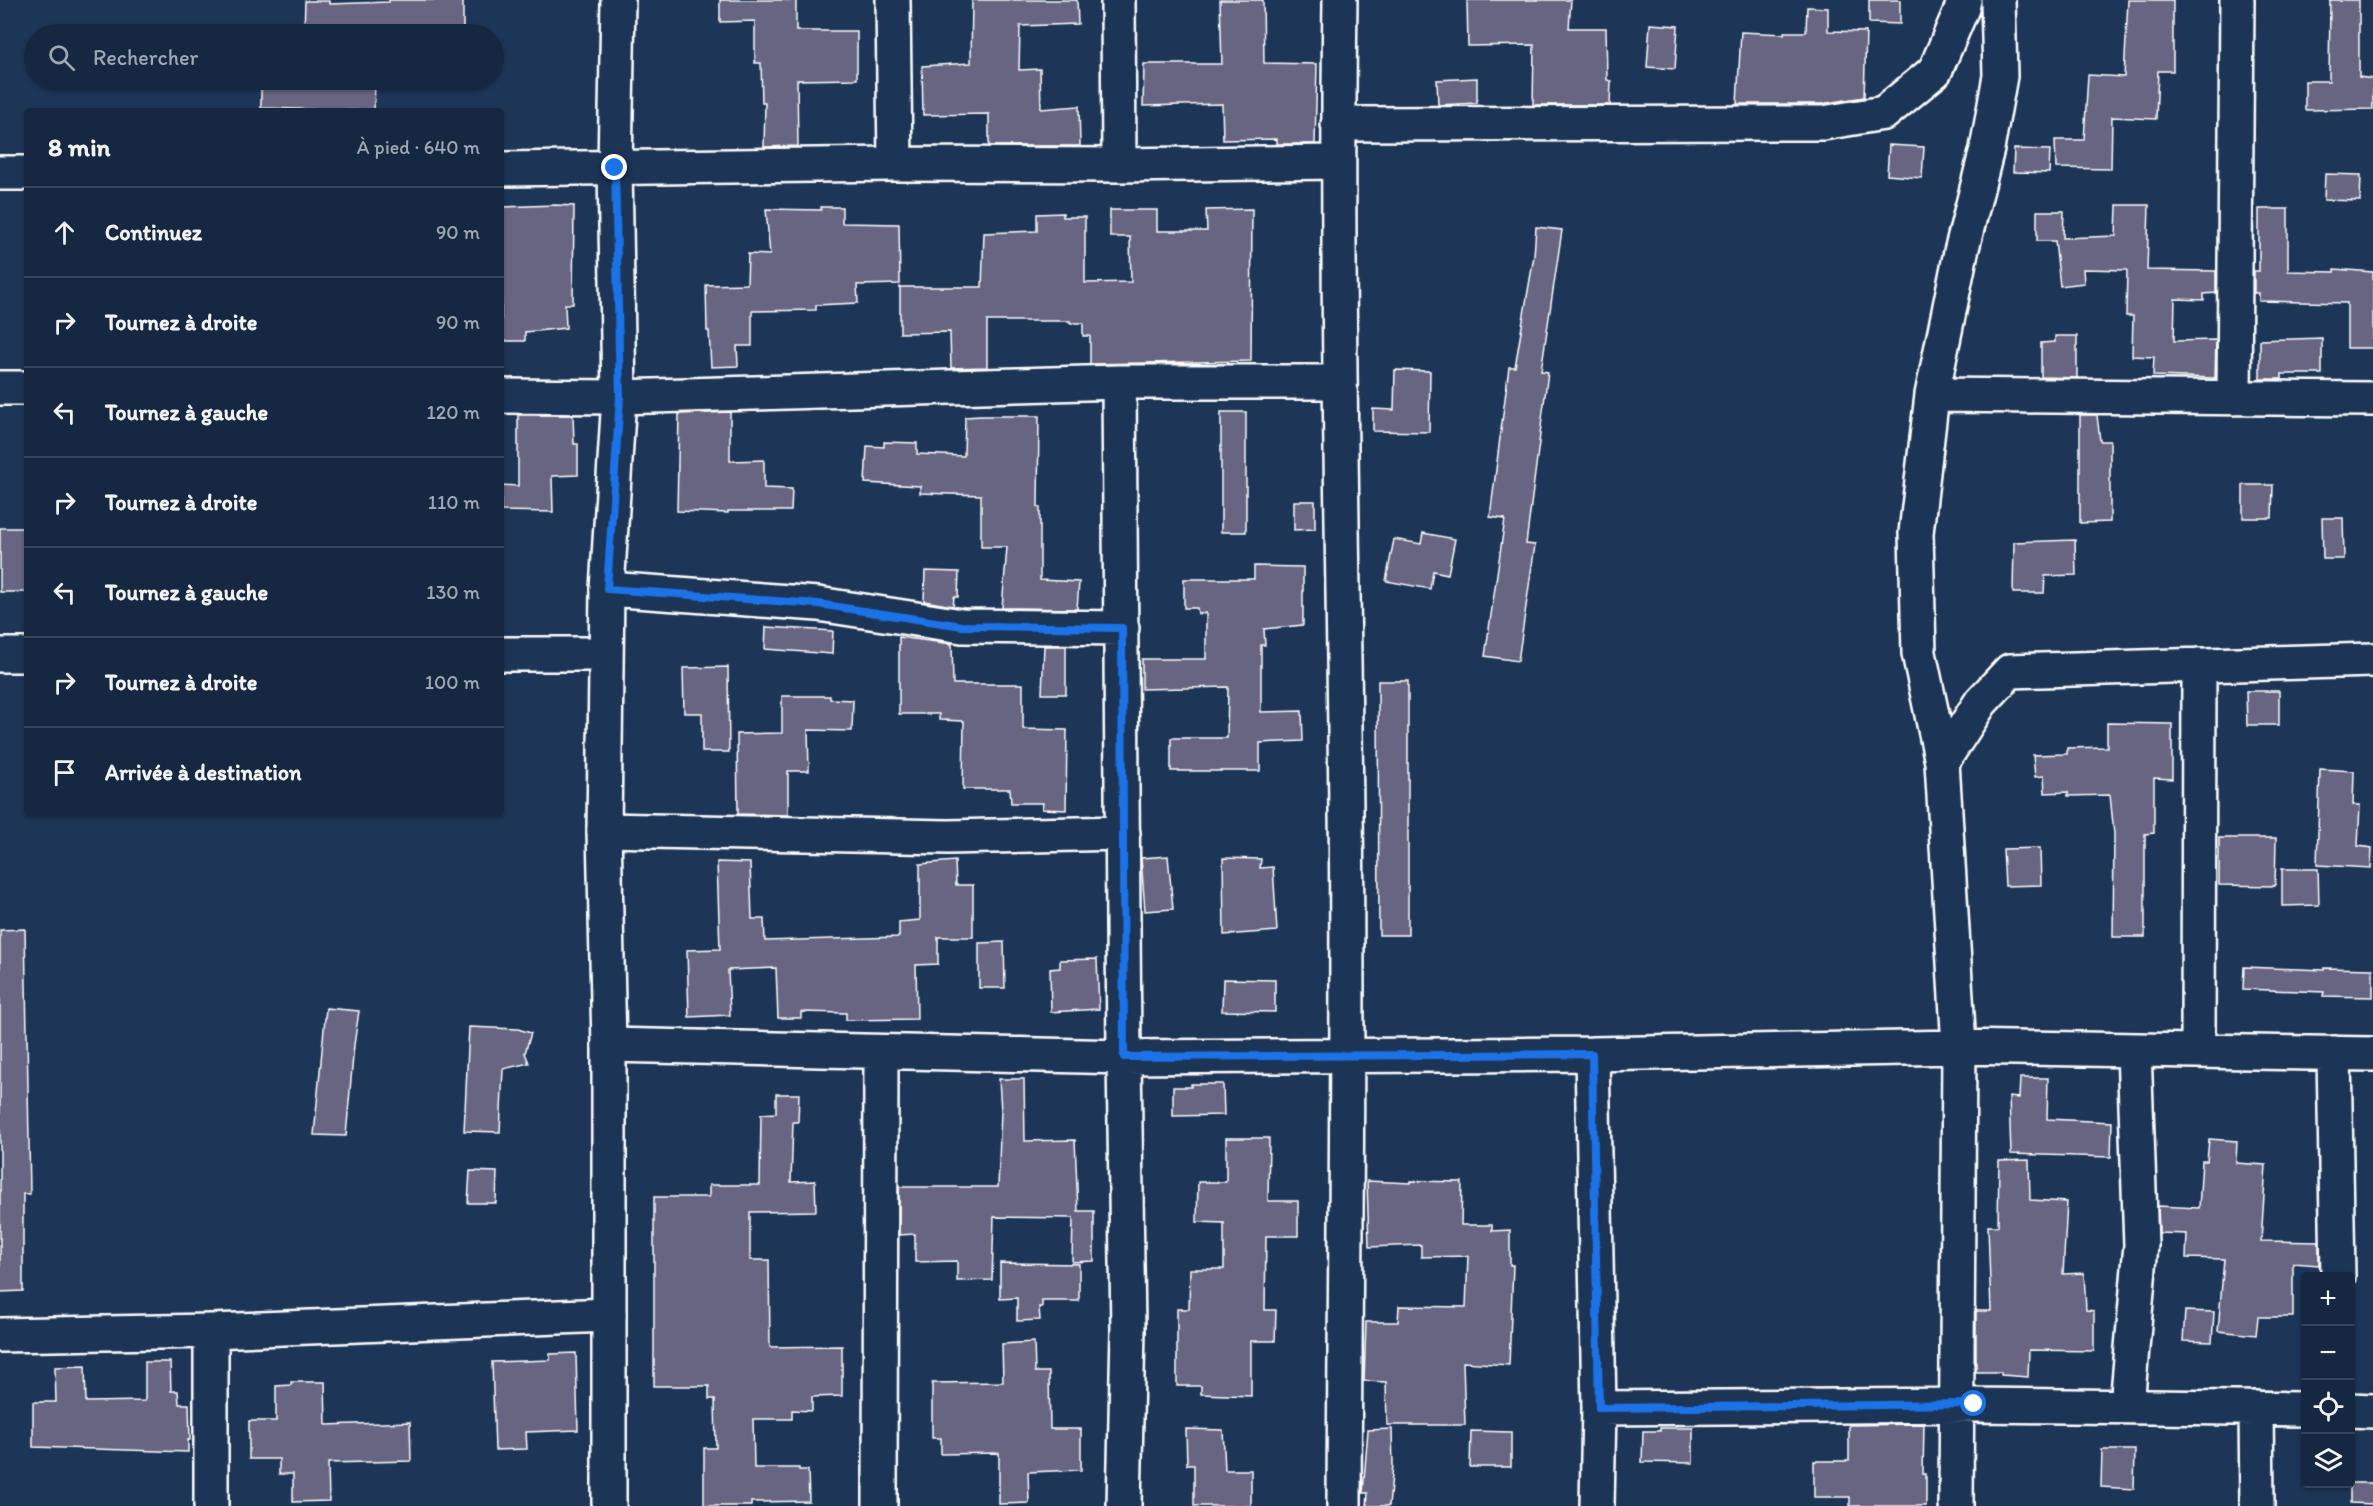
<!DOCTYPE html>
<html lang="fr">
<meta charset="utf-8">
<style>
body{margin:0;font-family:Itim,sans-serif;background:#1f3048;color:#f1f3f6}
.controls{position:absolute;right:18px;bottom:18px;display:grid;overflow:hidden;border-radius:6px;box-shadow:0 2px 4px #0004}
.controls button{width:54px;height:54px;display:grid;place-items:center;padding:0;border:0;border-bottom:2px solid #35445a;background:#162841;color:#f1f3f6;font:30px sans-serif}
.stop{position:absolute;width:18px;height:18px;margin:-14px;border:4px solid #1a73e8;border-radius:50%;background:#fff}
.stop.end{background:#1a73e8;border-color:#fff;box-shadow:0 2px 6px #0008}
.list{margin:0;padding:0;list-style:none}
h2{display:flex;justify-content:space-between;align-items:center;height:78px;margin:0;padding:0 24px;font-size:26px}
h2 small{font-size:20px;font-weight:400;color:#9ea6b1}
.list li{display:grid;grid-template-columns:39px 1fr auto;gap:18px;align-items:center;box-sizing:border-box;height:90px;padding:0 24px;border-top:2px solid #35445a}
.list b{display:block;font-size:22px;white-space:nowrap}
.list em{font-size:20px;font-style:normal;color:#9ea6b1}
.icon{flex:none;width:33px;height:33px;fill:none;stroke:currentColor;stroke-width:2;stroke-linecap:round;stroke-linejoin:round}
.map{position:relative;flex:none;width:2373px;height:1506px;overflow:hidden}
.search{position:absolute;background:#162841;box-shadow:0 2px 4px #0004;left:24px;top:24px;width:480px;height:66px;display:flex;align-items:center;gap:15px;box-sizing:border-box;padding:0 21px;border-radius:33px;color:#9ea6b1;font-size:22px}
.panel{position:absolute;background:#162841;box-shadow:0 2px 4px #0004;left:24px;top:108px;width:480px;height:708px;border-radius:6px}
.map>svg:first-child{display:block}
</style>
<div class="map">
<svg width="2373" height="1506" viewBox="0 0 2373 1506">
<rect width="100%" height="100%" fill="#1d3557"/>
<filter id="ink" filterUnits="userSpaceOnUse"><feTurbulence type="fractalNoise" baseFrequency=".0167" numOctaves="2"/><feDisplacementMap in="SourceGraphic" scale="12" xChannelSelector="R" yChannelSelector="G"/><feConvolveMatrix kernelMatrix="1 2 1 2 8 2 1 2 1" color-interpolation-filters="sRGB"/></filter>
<g filter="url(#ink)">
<path fill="#686583" stroke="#fff" stroke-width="1.5" d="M 389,0 L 463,0 L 463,33 L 311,34 L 311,32 L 304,33 L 305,1 L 329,1 L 329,4 L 389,2 Z
M 720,0 L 796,0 L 796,31 L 857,31 L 857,79 L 797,80 L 798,146 L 764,147 L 765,103 L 762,103 L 761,63 L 755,63 L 755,21 L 720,22 Z
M 972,0 L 1077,0 L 1078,24 L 1020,26 L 1019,70 L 1040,69 L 1041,109 L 1079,106 L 1080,146 L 989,146 L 989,114 L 923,115 L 922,66 L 971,63 Z
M 1220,0 L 1263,0 L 1264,63 L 1317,64 L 1315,144 L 1277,144 L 1277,139 L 1223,140 L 1222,104 L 1143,106 L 1144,64 L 1222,64 Z
M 1467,0 L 1571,0 L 1569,28 L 1606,28 L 1607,80 L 1611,81 L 1610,105 L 1533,105 L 1534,45 L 1468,46 Z
M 1869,0 L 1900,0 L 1900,24 L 1869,23 Z
M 2128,0 L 2173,0 L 2173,71 L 2158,71 L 2156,119 L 2112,117 L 2111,169 L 2056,168 L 2055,140 L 2084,140 L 2088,75 L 2124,77 Z
M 2330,0 L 2359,0 L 2359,77 L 2373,79 L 2373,109 L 2305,110 L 2305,81 L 2329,81 Z
M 1807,7 L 1828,8 L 1828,31 L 1866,32 L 1864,97 L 1821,104 L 1737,104 L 1741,32 L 1784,34 L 1784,32 L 1806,32 Z
M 1650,24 L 1678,26 L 1675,69 L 1647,67 Z
M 1477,78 L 1477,103 L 1438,105 L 1437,80 Z
M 261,80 L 375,80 L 374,111 L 261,108 Z
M 1889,145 L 1924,147 L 1922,178 L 1887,175 Z
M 2014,149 L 2050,150 L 2049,173 L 2013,172 Z
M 2325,174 L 2361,175 L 2360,201 L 2324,200 Z
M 555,205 L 574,206 L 573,304 L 565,304 L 566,328 L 525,332 L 525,341 L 501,341 L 502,207 Z
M 2117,205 L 2149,205 L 2147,270 L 2216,271 L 2216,293 L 2204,294 L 2204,300 L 2175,299 L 2174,341 L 2216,340 L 2215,378 L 2153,376 L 2154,357 L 2132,356 L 2133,316 L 2126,316 L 2127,270 L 2083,269 L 2084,283 L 2060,286 L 2055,241 L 2037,241 L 2037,211 L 2064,211 L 2063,238 L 2116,236 Z
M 821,207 L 842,207 L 842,223 L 899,224 L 900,284 L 857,285 L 858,303 L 816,305 L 816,310 L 752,311 L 752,346 L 737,346 L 738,366 L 711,367 L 709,331 L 707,331 L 706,285 L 747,284 L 748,254 L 770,255 L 766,209 L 821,210 Z
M 1252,209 L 1251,361 L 1090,364 L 1090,336 L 1083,336 L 1083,323 L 1070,323 L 1070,321 L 987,321 L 987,367 L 951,368 L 950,332 L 900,333 L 900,287 L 982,287 L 984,233 L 1037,231 L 1037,214 L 1063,213 L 1063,217 L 1085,217 L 1085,283 L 1131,282 L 1130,237 L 1110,237 L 1110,210 L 1157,210 L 1157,231 L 1207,231 L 1206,210 Z
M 2259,209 L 2288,209 L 2288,271 L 2334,272 L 2334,269 L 2373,272 L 2373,348 L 2347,348 L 2347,303 L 2259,301 L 2259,293 L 2254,293 L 2254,271 L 2259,271 Z
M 1536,227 L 1562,230 L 1541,371 L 1548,372 L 1526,544 L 1535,545 L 1518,661 L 1485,656 L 1505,519 L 1490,517 L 1509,367 L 1515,367 L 1534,256 Z
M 2055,336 L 2077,336 L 2077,378 L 2041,377 L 2041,343 L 2055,342 Z
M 2322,338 L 2322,374 L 2282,374 L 2282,379 L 2260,379 L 2260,340 Z
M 1395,370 L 1430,371 L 1429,432 L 1373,431 L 1373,409 L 1394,410 Z
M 730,412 L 730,461 L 764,460 L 764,488 L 792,489 L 791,511 L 728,511 L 728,513 L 677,511 L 679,414 Z
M 1221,412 L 1246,412 L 1246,532 L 1221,532 Z
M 518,415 L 573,415 L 574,444 L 578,444 L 578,475 L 552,476 L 553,512 L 501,511 L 501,485 L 518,486 Z
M 2080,415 L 2097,415 L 2100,441 L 2110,441 L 2110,522 L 2080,523 Z
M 981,416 L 1039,416 L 1038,507 L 1040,507 L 1040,580 L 1079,582 L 1077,609 L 1002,608 L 1007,547 L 981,547 L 981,495 L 920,493 L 920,486 L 865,483 L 867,446 L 884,447 L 884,442 L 917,443 L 917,454 L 964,456 L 965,417 Z
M 2243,485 L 2273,485 L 2272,518 L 2243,518 Z
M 1294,501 L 1315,501 L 1315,529 L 1294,530 Z
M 2322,518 L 2343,518 L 2344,559 L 2323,559 Z
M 0,528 L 27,528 L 27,592 L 0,592 Z
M 1423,533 L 1455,539 L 1448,574 L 1433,571 L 1430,589 L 1386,581 L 1394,539 L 1421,544 Z
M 2075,540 L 2076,575 L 2045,576 L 2044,593 L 2013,593 L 2014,542 Z
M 1254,566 L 1303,567 L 1303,625 L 1264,629 L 1265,645 L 1261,645 L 1261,712 L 1302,711 L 1303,741 L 1260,743 L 1260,771 L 1171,771 L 1171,738 L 1227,738 L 1228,687 L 1142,689 L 1142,659 L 1206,659 L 1206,613 L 1198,614 L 1197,608 L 1184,608 L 1184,579 L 1254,579 Z
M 925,571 L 959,572 L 958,597 L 954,597 L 953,606 L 924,601 Z
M 766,627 L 833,631 L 832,654 L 765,649 Z
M 899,637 L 952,644 L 953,684 L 1023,684 L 1023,729 L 1067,730 L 1066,810 L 1042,809 L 1043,803 L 1011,803 L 1010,789 L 963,789 L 964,721 L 939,720 L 939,714 L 899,714 Z
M 1044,646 L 1066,646 L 1066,694 L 1042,694 Z
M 728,667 L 729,752 L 702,752 L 702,713 L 684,713 L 683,668 Z
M 1378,681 L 1408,681 L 1408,935 L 1379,935 Z
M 2246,691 L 2279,691 L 2279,725 L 2247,725 Z
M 782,696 L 830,696 L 830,699 L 853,700 L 852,731 L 808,730 L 809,771 L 788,771 L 788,815 L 738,814 L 737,734 L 782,733 Z
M 2107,723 L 2172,724 L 2172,779 L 2154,778 L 2154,833 L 2145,834 L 2145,937 L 2113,937 L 2114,834 L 2110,795 L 2068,796 L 2068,792 L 2045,793 L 2044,776 L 2035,777 L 2033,755 L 2067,754 L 2067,748 L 2107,747 Z
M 2320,769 L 2354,771 L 2353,805 L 2360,805 L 2358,846 L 2372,848 L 2371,868 L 2317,865 Z
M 2219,838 L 2276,838 L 2275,886 L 2219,885 Z
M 2040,848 L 2041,885 L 2005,886 L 2003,849 Z
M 1168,856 L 1173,909 L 1145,911 L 1141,858 Z
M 1223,858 L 1261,859 L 1260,868 L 1273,867 L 1277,931 L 1224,935 Z
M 955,861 L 956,885 L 973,885 L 973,937 L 938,937 L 938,964 L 916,965 L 917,1019 L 846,1020 L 846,1013 L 801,1012 L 801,1018 L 778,1018 L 776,968 L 728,970 L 730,1015 L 689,1017 L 687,950 L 720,949 L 717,862 L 750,863 L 752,919 L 764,919 L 765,941 L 899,937 L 899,922 L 920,920 L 920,864 Z
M 2282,869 L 2318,869 L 2319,905 L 2282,906 Z
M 25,929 L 30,1194 L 23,1194 L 23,1291 L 0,1292 L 0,930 Z
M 1004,942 L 1005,988 L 979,988 L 979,943 Z
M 1097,959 L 1099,1009 L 1051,1012 L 1050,969 L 1060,968 L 1060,960 Z
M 2244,967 L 2324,970 L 2324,968 L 2373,969 L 2373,997 L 2323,996 L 2324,992 L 2243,989 Z
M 1223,979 L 1275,980 L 1275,1012 L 1222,1011 Z
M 326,1008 L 359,1011 L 354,1045 L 346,1136 L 314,1135 Z
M 469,1027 L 518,1029 L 531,1033 L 525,1053 L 529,1063 L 503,1069 L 500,1132 L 464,1131 Z
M 2020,1078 L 2048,1078 L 2047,1119 L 2112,1122 L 2111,1157 L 2011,1154 L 2009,1097 L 2019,1098 Z
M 999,1079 L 1024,1079 L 1025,1141 L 1075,1140 L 1078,1211 L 1094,1211 L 1094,1261 L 1072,1262 L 1073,1218 L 994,1217 L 992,1280 L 957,1281 L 957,1261 L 915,1262 L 915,1234 L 899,1235 L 899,1187 L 998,1187 L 1001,1111 Z
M 1191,1084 L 1223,1084 L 1224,1115 L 1173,1116 L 1173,1087 L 1191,1087 Z
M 776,1094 L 799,1094 L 798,1122 L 793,1122 L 791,1182 L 815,1181 L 816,1211 L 750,1212 L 750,1260 L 769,1260 L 770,1347 L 842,1346 L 842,1396 L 812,1397 L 812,1411 L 792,1410 L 792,1419 L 753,1419 L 754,1468 L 799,1468 L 799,1470 L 808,1470 L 809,1501 L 751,1502 L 751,1506 L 704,1506 L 704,1448 L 716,1448 L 715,1399 L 709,1399 L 709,1386 L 654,1386 L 654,1197 L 709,1197 L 709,1185 L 760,1185 L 761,1114 L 776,1113 Z
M 1226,1138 L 1269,1138 L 1268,1201 L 1298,1201 L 1298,1236 L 1266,1236 L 1265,1310 L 1276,1310 L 1275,1341 L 1251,1341 L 1251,1396 L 1201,1394 L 1201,1386 L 1177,1386 L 1177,1309 L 1189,1309 L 1190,1269 L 1224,1269 L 1224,1223 L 1197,1222 L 1198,1182 L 1226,1182 Z
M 2209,1139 L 2237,1141 L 2236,1163 L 2266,1165 L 2261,1241 L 2319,1242 L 2319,1265 L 2293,1263 L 2293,1317 L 2258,1317 L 2256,1335 L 2218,1331 L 2224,1259 L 2186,1258 L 2187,1234 L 2159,1233 L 2158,1206 L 2199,1208 L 2202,1161 L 2207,1161 Z
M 2029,1160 L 2030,1200 L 2067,1202 L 2063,1274 L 2084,1273 L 2086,1310 L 2094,1311 L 2094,1351 L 2029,1350 L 2028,1377 L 2001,1375 L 2001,1372 L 1976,1372 L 1976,1311 L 1991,1311 L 1988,1226 L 1998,1226 L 1999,1161 Z
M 470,1171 L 497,1172 L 496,1203 L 468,1203 Z
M 1367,1181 L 1411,1183 L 1411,1181 L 1462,1182 L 1461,1225 L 1492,1225 L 1492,1231 L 1510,1230 L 1510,1265 L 1513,1265 L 1509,1365 L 1463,1362 L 1465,1425 L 1387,1425 L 1386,1382 L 1364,1381 L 1366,1322 L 1398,1322 L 1399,1306 L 1466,1307 L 1468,1256 L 1421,1257 L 1421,1245 L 1369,1247 Z
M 1000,1263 L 1079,1264 L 1079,1301 L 1042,1301 L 1042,1307 L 1039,1307 L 1040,1320 L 1017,1321 L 1017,1298 L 1000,1299 Z
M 2185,1311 L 2214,1312 L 2212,1342 L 2183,1341 Z
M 1034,1342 L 1035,1372 L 1049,1372 L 1050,1429 L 1081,1429 L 1081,1470 L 1028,1472 L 1029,1503 L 999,1504 L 999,1453 L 941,1454 L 941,1438 L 932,1438 L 932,1383 L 1003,1382 L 1002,1344 Z
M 576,1353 L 578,1430 L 526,1432 L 527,1449 L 495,1450 L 492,1362 L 550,1360 L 550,1354 Z
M 145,1362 L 170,1362 L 171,1391 L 178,1391 L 179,1404 L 189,1404 L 190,1440 L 188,1440 L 188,1452 L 33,1447 L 33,1402 L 56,1402 L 55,1367 L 85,1366 L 86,1402 L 145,1401 Z
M 291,1382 L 325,1382 L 326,1425 L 410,1422 L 411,1461 L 328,1463 L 329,1501 L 293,1502 L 293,1474 L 279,1474 L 279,1459 L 249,1459 L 249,1421 L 276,1421 L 276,1386 L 291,1385 Z
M 1924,1424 L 1923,1474 L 1926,1474 L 1926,1506 L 1850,1506 L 1850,1497 L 1814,1497 L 1814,1461 L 1849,1461 L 1849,1425 Z
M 1660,1428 L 1693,1428 L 1693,1463 L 1642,1462 L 1643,1431 L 1660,1431 Z
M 1186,1429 L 1223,1430 L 1225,1470 L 1251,1470 L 1251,1506 L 1194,1506 L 1194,1465 L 1187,1465 Z
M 1392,1429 L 1393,1465 L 1389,1506 L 1367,1506 L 1368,1493 L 1363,1493 L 1368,1430 Z
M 1471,1431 L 1511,1432 L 1511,1467 L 1470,1467 Z
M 2102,1450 L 2135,1450 L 2134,1489 L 2101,1487 Z
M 2350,1483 L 2373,1483 L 2373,1504 L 2350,1503 Z"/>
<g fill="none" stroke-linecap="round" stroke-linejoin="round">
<g stroke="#fff" stroke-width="38">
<path id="street" d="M 893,0 L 895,164
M 1118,0 L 1119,165
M 1340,0 C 1336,270 1343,540 1346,810 C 1349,1042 1345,1274 1344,1506
M 1338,124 L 1823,123 L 1884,113 L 1935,71 L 1962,8 L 1964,0
M 501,169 L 895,164 L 1119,165 L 1338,162
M 0,173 L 27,173
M 1119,382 L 1124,1057 L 1128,1330 L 1124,1506
M 0,388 L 27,388
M 1932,395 L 2373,399
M 501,396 L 619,397 L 1119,382 L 1340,382
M 2234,398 L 2237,0
M 607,589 L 818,604 L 962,626 L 1122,628
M 501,654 L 605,654
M 0,655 L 27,655
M 1942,762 L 1919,653 L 1916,533 L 1932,395 L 1961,252 L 1987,149 L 2000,76 L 1998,0
M 604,830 L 948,837 L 1123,833
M 609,1045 L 1124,1057 L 1592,1054 L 1959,1047 L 2373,1054
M 2198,1051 L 2199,665
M 2334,1053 L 2338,1276
M 1592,1054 L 1599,1408 L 1597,1506
M 0,1335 L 211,1331 L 609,1315
M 2127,1405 L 2141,1245 L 2134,1050
M 1599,1408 L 1974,1405 L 2306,1409
M 2256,1408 L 2257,1506
M 2350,1410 L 2373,1411
M 211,1506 L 211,1331
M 880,1506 L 881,1052
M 1956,1506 L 1959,1047 L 1942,762 L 1981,702 L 2010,671 L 2373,660"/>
</g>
<g stroke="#fff" stroke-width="38">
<path id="secondary" d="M 609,1506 L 609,1045 L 604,830 L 607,589 L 619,397 L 615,168 L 618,0"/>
</g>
<use href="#street" stroke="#1d3557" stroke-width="33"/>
<use href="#secondary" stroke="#1d3557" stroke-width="33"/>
</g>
</g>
<g fill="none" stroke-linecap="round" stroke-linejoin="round" filter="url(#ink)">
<path stroke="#1a73e8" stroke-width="8" d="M 615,168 L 620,397 L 607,589 L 818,604 L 962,626 L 1122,628 L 1124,1057 L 1592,1054 L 1599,1408 L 1974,1404"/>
</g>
</svg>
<div class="controls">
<button>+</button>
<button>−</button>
<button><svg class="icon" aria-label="locate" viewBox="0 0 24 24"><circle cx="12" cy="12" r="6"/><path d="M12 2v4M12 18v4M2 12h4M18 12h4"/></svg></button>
<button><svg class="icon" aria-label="layers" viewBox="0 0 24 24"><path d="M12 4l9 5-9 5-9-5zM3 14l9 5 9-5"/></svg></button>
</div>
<div class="stop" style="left:1974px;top:1404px"></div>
<div class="stop end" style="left:615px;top:168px"></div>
<div class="search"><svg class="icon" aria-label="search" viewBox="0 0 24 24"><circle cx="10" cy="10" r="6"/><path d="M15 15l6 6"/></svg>Rechercher</div>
<section class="panel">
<h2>8 min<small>À pied · 640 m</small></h2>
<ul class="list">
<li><svg class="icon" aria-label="ahead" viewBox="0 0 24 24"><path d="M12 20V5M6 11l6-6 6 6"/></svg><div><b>Continuez</b></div><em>90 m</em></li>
<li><svg class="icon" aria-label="right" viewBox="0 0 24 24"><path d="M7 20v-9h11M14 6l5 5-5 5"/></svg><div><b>Tournez à droite</b></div><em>90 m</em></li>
<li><svg class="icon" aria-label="left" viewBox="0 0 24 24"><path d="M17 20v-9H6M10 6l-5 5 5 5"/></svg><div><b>Tournez à gauche</b></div><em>120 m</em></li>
<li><svg class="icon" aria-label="right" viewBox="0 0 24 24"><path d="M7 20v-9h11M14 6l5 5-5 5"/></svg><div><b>Tournez à droite</b></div><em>110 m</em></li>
<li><svg class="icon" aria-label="left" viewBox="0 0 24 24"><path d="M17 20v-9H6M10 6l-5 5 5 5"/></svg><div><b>Tournez à gauche</b></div><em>130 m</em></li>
<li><svg class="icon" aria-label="right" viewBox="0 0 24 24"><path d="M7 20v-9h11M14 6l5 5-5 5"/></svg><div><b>Tournez à droite</b></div><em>100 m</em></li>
<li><svg class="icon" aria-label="arrive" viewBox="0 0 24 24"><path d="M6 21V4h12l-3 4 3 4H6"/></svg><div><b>Arrivée à destination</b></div></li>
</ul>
</section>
</div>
